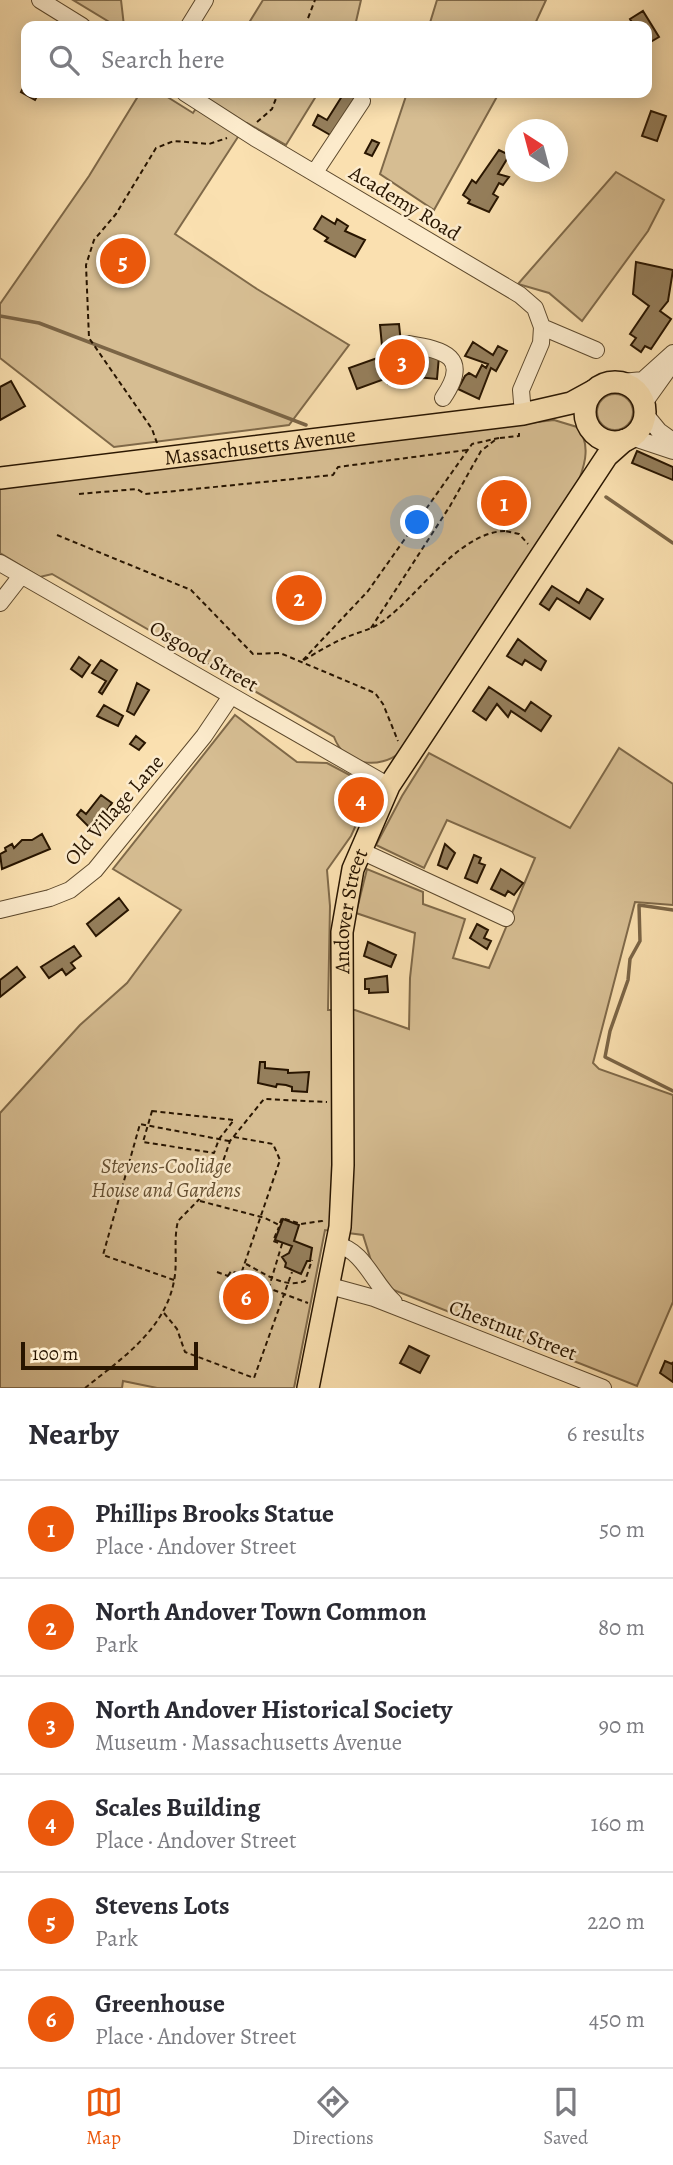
<!DOCTYPE html>
<meta charset="utf-8">
<style>
body{margin:0;font-family:Alegreya,serif;background:#f7f7f7;color:#2b2b33}
.compass{position:absolute;left:505px;top:119px;width:63px;height:63px;border-radius:50%;background:#fff;box-shadow:0 4px 18px #0003;rotate:324deg}
.scale{position:absolute;left:21px;bottom:18px;width:177px;box-sizing:border-box;padding-left:7px;border:4px solid #281500;border-top:0;font-size:19px;line-height:24px;white-space:nowrap;color:#281500;-webkit-text-stroke:5px #fcebcc;paint-order:stroke}
.you{position:absolute;left:418px;top:523px;width:24px;height:24px;margin:-18px;border:5px solid #fff;border-radius:50%;background:#1a73e8;box-shadow:0 0 0 10px #1a73e833}
.badge{display:grid;place-items:center;width:46px;height:46px;border-radius:50%;background:#ea580c;color:#fff;font-size:23px;font-weight:700}
.pin{position:absolute;translate:-50% -50%;border:4px solid #fff;box-shadow:0 2px 7px #0006}
.list{margin:0;padding:0;list-style:none}
h2{display:flex;justify-content:space-between;align-items:center;height:91px;margin:0;padding:0 28px;font-size:30px}
h2 small{font-size:23px;font-weight:400;color:#7c7c81}
.list li{display:grid;grid-template-columns:46px 1fr auto;gap:21px;align-items:center;box-sizing:border-box;height:98px;padding:0 28px;border-top:2px solid #e1e1e2}
.list b{display:block;font-size:26px;white-space:nowrap}
.list p{margin:0;font-size:23px;white-space:nowrap;color:#7c7c81}
.list em{font-size:23px;font-style:normal;color:#7c7c81}
.icon{flex:none;width:38px;height:38px;fill:none;stroke:currentColor;stroke-width:2;stroke-linecap:round;stroke-linejoin:round}
.map{position:relative;flex:none;width:673px;height:1388px;overflow:hidden}
.search{position:absolute;background:#fff;box-shadow:0 4px 18px #0003;left:21px;right:21px;top:21px;height:77px;display:flex;align-items:center;gap:18px;box-sizing:border-box;padding:0 24px;border-radius:14px;color:#7c7c81;font-size:26px}
.sheet{height:679px;background:#fff}
nav{display:flex;justify-content:space-around;align-items:center;box-sizing:border-box;height:98px;border-top:2px solid #e1e1e2;background:#fff;font-size:19px;color:#7c7c81}
nav a{display:grid;justify-items:center;gap:4px}
nav .on{color:#ea580c}
.map>svg:first-child{display:block}
</style>
<div class="map">
<svg width="673" height="1388" viewBox="0 0 673 1388">
<rect width="100%" height="100%" fill="#fae0b0"/>
<filter id="stains"><feTurbulence type="fractalNoise" baseFrequency=".00286" numOctaves="4"/><feColorMatrix values="0 0 0 0 .2 0 0 0 0 .09 0 0 0 0 .02 0 0 0 .5 -.17"/></filter>
<radialGradient id="worn" r=".72"><stop offset=".6" stop-color="#630" stop-opacity="0"/><stop offset="1" stop-color="#630" stop-opacity=".3"/></radialGradient>
<path fill="#d6bd92" stroke="#7f6949" stroke-width="2" d="M 73,0 L 121,0 L 124,26 L 116,26 Z
M 263,0 L 361,0 L 355,26 L 247,26 Z
M 437,0 L 546,0 L 534,26 L 429,26 Z
M 140,93 L 161,93 L 193,113 L 206,93 L 318,93 L 286,145 L 247,123 L 175,234 L 257,289 L 349,345 L 289,425 L 114,447 L 0,358 L 0,304 L 89,176 Z
M 407,93 L 499,93 L 434,210 L 380,174 Z
M 616,172 L 664,200 L 648,231 L 582,321 L 549,293 L 518,284 Z
M597 412a18 18 0 1 1 36 0a18 18 0 1 1-36 0Z
M 554,420 L 577,427 C 594,446 582,473 574,493 L 401,752 C 379,770 345,766 334,737 L 52,574 L 40,577 L 0,553 L 0,486 Z
M 235,715 L 297,762 L 327,763 L 361,781 L 367,793 L 367,801 L 351,836 L 327,870 L 330,906 L 328,1010 L 355,1010 L 409,1029 L 410,978 L 415,933 L 356,913 L 367,869 L 423,892 L 423,904 L 465,919 L 453,958 L 489,968 L 535,858 L 447,820 L 424,868 L 376,845 L 402,796 L 429,753 L 570,828 L 619,748 L 673,784 L 673,905 L 635,902 L 593,1063 L 599,1069 L 673,1095 L 673,1302 L 637,1386 L 391,1289 L 374,1270 L 363,1235 L 325,1230 L 294,1388 L 157,1388 L 123,1381 L 122,1388 L 0,1388 L 0,1113 L 80,1025 L 127,983 L 181,910 L 113,869 Z"/>
<g fill="none" stroke-linecap="round" stroke-linejoin="round">
<path stroke="#7b6546" stroke-width="3.5" d="M 0,316 L 39,323 L 306,425
M 606,497 L 673,543
M 673,910 L 639,905 L 640,941 L 630,959 L 628,980 L 610,1031 L 605,1057 L 673,1091"/>
</g>
<path fill="#957f5c" stroke="#281500" stroke-width="2" d="M 643,11 L 659,37 L 647,44 L 647,26 L 634,26 L 630,19 Z
M 26,82 L 26,93 L 39,93 L 35,100 L 21,92 Z
M 344,93 L 355,98 L 332,136 L 313,125 L 318,115 L 327,120 Z
M 651,111 L 666,116 L 657,141 L 642,136 Z
M 372,140 L 379,143 L 372,156 L 365,153 Z
M 513,149 L 516,151 L 516,167 L 507,159 L 498,174 L 509,177 L 503,185 L 499,183 L 493,194 L 498,197 L 489,212 L 468,203 L 470,200 L 463,195 L 472,180 L 476,183 L 499,150 L 509,155 Z
M 322,216 L 335,224 L 337,219 L 348,226 L 345,231 L 365,240 L 355,257 L 325,241 L 328,238 L 314,229 Z
M 636,262 L 673,270 L 668,301 L 660,311 L 671,319 L 651,349 L 645,346 L 641,352 L 631,345 L 636,338 L 630,334 L 649,306 L 633,294 Z
M 399,324 L 402,353 L 439,356 L 437,379 L 406,376 L 406,382 L 388,384 L 387,378 L 357,389 L 349,368 L 383,356 L 380,325 Z
M 473,342 L 493,355 L 498,346 L 507,351 L 496,371 L 491,368 L 479,399 L 458,389 L 465,376 L 469,373 L 476,377 L 482,365 L 486,368 L 488,364 L 465,356 Z
M 11,381 L 25,406 L 0,420 L 0,387 Z
M 637,451 L 673,467 L 673,480 L 632,463 Z
M 552,586 L 579,603 L 587,589 L 603,599 L 590,619 L 557,598 L 549,610 L 540,604 Z
M 518,639 L 546,661 L 541,670 L 525,660 L 522,665 L 507,656 Z
M 79,657 L 90,665 L 82,677 L 71,669 Z
M 101,660 L 117,670 L 102,694 L 99,692 L 106,681 L 92,673 Z
M 137,683 L 149,690 L 134,715 L 127,711 Z
M 489,687 L 525,711 L 531,702 L 551,716 L 541,731 L 511,711 L 508,717 L 497,704 L 486,720 L 473,711 Z
M 104,705 L 123,716 L 118,726 L 97,716 Z
M 136,736 L 145,743 L 139,750 L 130,744 Z
M 101,795 L 112,803 L 93,831 L 77,815 L 81,810 L 86,814 Z
M 42,834 L 50,849 L 2,869 L 0,854 L 6,851 L 5,848 L 12,844 L 14,848 L 22,840 L 32,840 Z
M 445,844 L 455,853 L 447,869 L 438,865 Z
M 474,855 L 481,858 L 479,863 L 485,865 L 477,883 L 465,878 Z
M 501,869 L 523,883 L 514,895 L 508,891 L 505,896 L 491,889 Z
M 119,898 L 128,910 L 96,936 L 87,924 Z
M 477,924 L 488,930 L 484,938 L 491,941 L 487,949 L 470,938 Z
M 368,942 L 396,955 L 391,967 L 364,956 Z
M 74,946 L 81,956 L 71,963 L 75,968 L 66,975 L 62,969 L 49,978 L 41,967 Z
M 17,967 L 25,977 L 0,997 L 0,980 Z
M 387,976 L 388,992 L 369,993 L 369,989 L 365,989 L 365,979 Z
M 260,1062 L 265,1062 L 265,1068 L 288,1070 L 288,1073 L 309,1072 L 307,1092 L 292,1091 L 292,1087 L 286,1085 L 277,1084 L 276,1087 L 258,1083 Z
M 283,1219 L 299,1225 L 294,1241 L 312,1248 L 310,1261 L 307,1261 L 301,1274 L 285,1267 L 286,1263 L 282,1257 L 289,1253 L 292,1246 L 275,1240 Z
M 233,1286 L 267,1297 L 264,1308 L 254,1305 L 253,1308 L 225,1297 Z
M 409,1346 L 429,1356 L 420,1373 L 400,1363 Z
M 665,1361 L 672,1364 L 673,1362 L 673,1382 L 660,1373 Z"/>
<g fill="none" stroke-linecap="round" stroke-linejoin="round">
<g stroke="#5c482c" stroke-width="18">
<path id="minor" d="M 40,0 L 82,26
M 189,26 L 205,0
M 185,93 L 255,138 L 520,295 L 535,308 L 542,327 L 596,350
M 315,172 L 362,101
M 408,344 C 445,350 471,357 443,398
M 622,382 L 643,380 L 673,353
M 644,403 L 669,368
M 523,414 L 521,390 L 541,343 L 542,327
M 645,414 L 659,431 L 673,441
M 631,437 L 673,451
M 0,563 L 389,786
M 0,603 L 21,576
M 359,850 L 506,918
M 0,910 L 50,898 L 70,890 L 95,870 L 204,736 L 231,696
M 337,1245 C 364,1250 374,1285 394,1302
M 330,1286 L 374,1298 L 603,1388"/>
</g>
<g stroke="#281500" stroke-width="24">
<g id="major">
<circle cx="615" cy="412" r="30"/>
<path id="s1" d="M 0,478 L 523,414 L 571,403 L 593,391"/>
<path id="s2" d="M 308,1388 L 340,1227 L 343,1165 L 342,932 L 353,869 L 389,786 L 607,456 L 625,440"/>
</g>
</g>
<path stroke="#281500" stroke-width="2" stroke-dasharray="5 3.5" stroke-linecap="butt" d="M 305,26 L 315,0
M 257,122 L 272,109 L 278,93
M 500,438 L 519,436 L 519,433
M 157,443 L 152,429 L 89,338 L 86,265 L 94,240 L 116,214 L 156,148 L 174,141 L 209,144 L 227,138
M 497,487 L 482,507 L 505,531 L 519,534 L 528,544
M 79,494 L 137,489 L 145,494 L 333,475 L 338,467 L 467,450
M 57,535 L 191,590 L 253,654 L 280,653 L 375,693 L 383,704 L 398,741
M 371,628 L 450,506 L 481,451 L 495,440
M 303,660 L 368,591 L 472,444 L 499,438
M 304,660 C 316,653 329,645 342,639 C 357,632 373,630 386,619 C 420,593 460,532 505,531
M 152,1111 L 234,1120 L 219,1139 L 214,1153 L 143,1142 Z
M 234,1137 L 273,1144 L 280,1160 L 241,1274
M 200,1201 L 265,1218 L 279,1225 L 282,1218 L 301,1224 L 322,1221 L 323,1225
M 246,1264 C 264,1273 284,1289 305,1281 L 312,1260
M 217,1272 L 228,1276 L 228,1281 L 248,1288 L 252,1282 L 308,1303
M 228,1276 L 231,1271 L 252,1278 L 252,1281
M 174,1280 L 103,1255 L 140,1124 L 229,1141
M 266,1297 L 282,1244 L 273,1241 L 279,1227
M 164,1313 L 177,1329 L 185,1352 L 254,1378 L 292,1272
M 85,1388 C 121,1359 165,1330 174,1281 C 178,1261 173,1241 178,1221 L 216,1182 L 230,1141 L 264,1099 L 327,1102"/>
<use href="#minor" stroke="#fcebcc" stroke-width="16"/>
<use href="#major" stroke="#fae0b0" stroke-width="21"/>
</g>
<g text-anchor="middle" dominant-baseline="central" stroke-width="5" stroke-linejoin="round" paint-order="stroke">
<g font-size="21" fill="#281500" stroke="#fcebcc">
<text transform="translate(405 203) rotate(31)">Academy Road</text>
<text stroke="none"><textPath href="#s1" startOffset="262">Massachusetts Avenue</textPath></text>
<text transform="translate(204 656) rotate(30)">Osgood Street</text>
<text transform="translate(114 810) rotate(-49)">Old Village Lane</text>
<text stroke="none"><textPath href="#s2" startOffset="481">Andover Street</textPath></text>
<text transform="translate(513 1330) rotate(21)">Chestnut Street</text>
</g>
<g font-size="21" font-style="italic" fill="#655033" stroke="#fcebcc">
<text x="166" y="1166">Stevens-Coolidge<tspan x="166" dy="24">House and Gardens</tspan></text>
</g>
</g>
<rect width="100%" height="100%" filter="url(#stains)"/>
<rect width="100%" height="100%" fill="url(#worn)"/>
</svg>
<svg class="compass" viewBox="-18 -18 36 36"><path d="M0-13l5 13h-10z" fill="#e53935"/><path d="M0 13l5-13h-10z" fill="#7c7c81"/></svg>
<div class="scale">100 m</div>
<div class="you"></div>
<div class="pin badge" style="left:504px;top:503px">1</div>
<div class="pin badge" style="left:299px;top:598px">2</div>
<div class="pin badge" style="left:402px;top:362px">3</div>
<div class="pin badge" style="left:361px;top:800px">4</div>
<div class="pin badge" style="left:123px;top:261px">5</div>
<div class="pin badge" style="left:246px;top:1297px">6</div>
<div class="search"><svg class="icon" aria-label="search" viewBox="0 0 24 24"><circle cx="10" cy="10" r="6"/><path d="M15 15l6 6"/></svg>Search here</div>
</div>
<section class="sheet">
<h2>Nearby<small>6 results</small></h2>
<ul class="list">
<li><span class="badge">1</span><div><b>Phillips Brooks Statue</b><p>Place · Andover Street</p></div><em>50 m</em></li>
<li><span class="badge">2</span><div><b>North Andover Town Common</b><p>Park</p></div><em>80 m</em></li>
<li><span class="badge">3</span><div><b>North Andover Historical Society</b><p>Museum · Massachusetts Avenue</p></div><em>90 m</em></li>
<li><span class="badge">4</span><div><b>Scales Building</b><p>Place · Andover Street</p></div><em>160 m</em></li>
<li><span class="badge">5</span><div><b>Stevens Lots</b><p>Park</p></div><em>220 m</em></li>
<li><span class="badge">6</span><div><b>Greenhouse</b><p>Place · Andover Street</p></div><em>450 m</em></li>
</ul>
</section>
<nav>
<a class="on"><svg class="icon" aria-label="map" viewBox="0 0 24 24"><path d="M3 6l6-2 6 2 6-2v14l-6 2-6-2-6 2zM9 4v14M15 6v14"/></svg>Map</a>
<a><svg class="icon" aria-label="directions" viewBox="0 0 24 24"><path d="M12 3l9 9-9 9-9-9zM9 14v-3h6M13 9l2 2-2 2"/></svg>Directions</a>
<a><svg class="icon" aria-label="saved" viewBox="0 0 24 24"><path d="M7 4h10v16l-5-4-5 4z"/></svg>Saved</a>
</nav>
